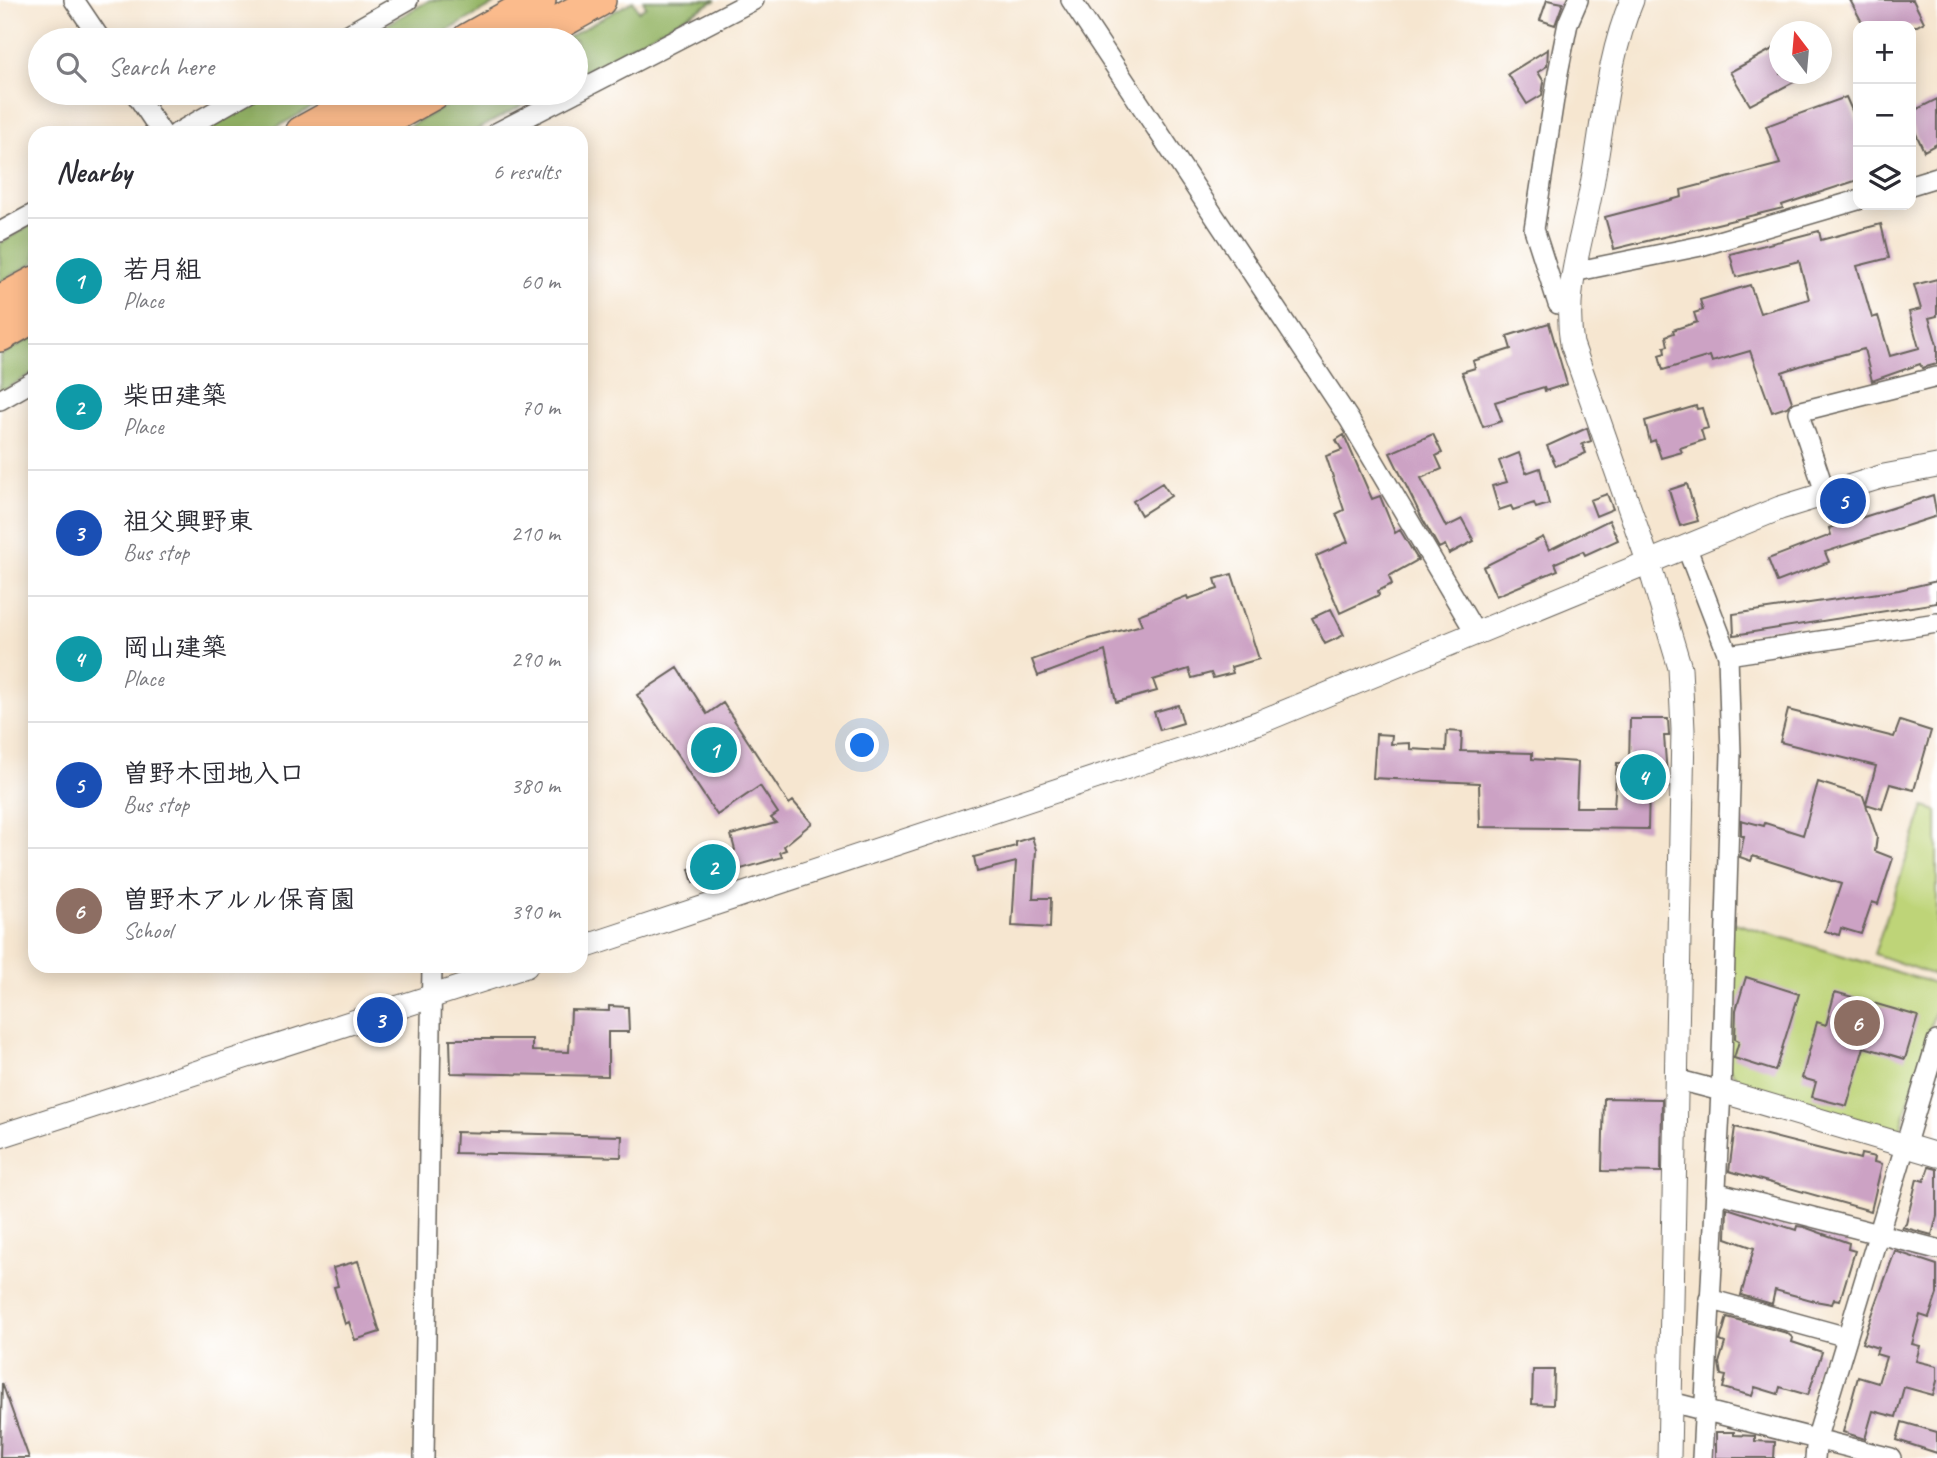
<!DOCTYPE html>
<meta charset="utf-8">
<style>
body{margin:0;font-family:Caveat,"Klee One",sans-serif;background:#f2f2f3;color:#2b2b33}
.controls{position:absolute;right:21px;top:21px;display:grid;overflow:hidden;border-radius:14px;box-shadow:0 4px 18px #0003}
.controls button{width:63px;height:63px;display:grid;place-items:center;padding:0;border:0;border-bottom:2px solid #e1e1e2;background:#fff;color:#2b2b33;font:35px sans-serif}
.compass{position:absolute;left:1769px;top:21px;width:63px;height:63px;border-radius:50%;background:#fff;box-shadow:0 4px 18px #0003;rotate:344deg}
.you{position:absolute;left:863px;top:746px;width:24px;height:24px;margin:-18px;border:5px solid #fff;border-radius:50%;background:#1a73e8;box-shadow:0 0 0 10px #1a73e833}
.badge{display:grid;place-items:center;width:46px;height:46px;border-radius:50%;background:#b5179e;color:#fff;font-size:23px;font-weight:700}
.pin{position:absolute;translate:-50% -50%;border:4px solid #fff;box-shadow:0 2px 7px #0006}
.list{margin:0;padding:0;list-style:none}
h2{display:flex;justify-content:space-between;align-items:center;height:91px;margin:0;padding:0 28px;font-size:30px}
h2 small{font-size:23px;font-weight:400;color:#7c7c81}
.list li{display:grid;grid-template-columns:46px 1fr auto;gap:21px;align-items:center;box-sizing:border-box;height:126px;padding:0 28px;border-top:2px solid #e1e1e2}
.list b{display:block;font-size:26px;white-space:nowrap}
.list p{margin:0;font-size:23px;white-space:nowrap;color:#7c7c81}
.list em{font-size:23px;font-style:normal;color:#7c7c81}
.icon{flex:none;width:38px;height:38px;fill:none;stroke:currentColor;stroke-width:2;stroke-linecap:round;stroke-linejoin:round}
.map{position:relative;flex:none;width:1937px;height:1458px;overflow:hidden}
.search{position:absolute;background:#fff;box-shadow:0 4px 18px #0003;left:28px;top:28px;width:560px;height:77px;display:flex;align-items:center;gap:18px;box-sizing:border-box;padding:0 24px;border-radius:38px;color:#7c7c81;font-size:26px}
.panel{position:absolute;background:#fff;box-shadow:0 4px 18px #0003;left:28px;top:126px;width:560px;height:847px;border-radius:21px}
.map>svg:first-child{display:block}
</style>
<div class="map">
<svg width="1937" height="1458" viewBox="0 0 1937 1458">
<rect width="100%" height="100%" fill="#fff"/>
<filter id="ink" filterUnits="userSpaceOnUse"><feTurbulence type="fractalNoise" baseFrequency=".0143" numOctaves="2"/><feDisplacementMap in="SourceGraphic" scale="14" xChannelSelector="R" yChannelSelector="G"/><feConvolveMatrix kernelMatrix="1 2 1 2 8 2 1 2 1" color-interpolation-filters="sRGB"/></filter>
<filter id="wash" filterUnits="userSpaceOnUse"><feTurbulence type="fractalNoise" baseFrequency=".00686" numOctaves="4" result="noise"/><feDisplacementMap in="SourceGraphic" scale="28" xChannelSelector="R" yChannelSelector="G"/><feGaussianBlur stdDeviation="1.57" result="paint"/><feColorMatrix in="noise" values="0 0 0 0 0 0 0 0 0 0 0 0 0 0 0 0 0 1.4 0 .05"/><feComposite in="paint" operator="in"/></filter>
<g filter="url(#wash)">
<rect width="100%" height="100%" fill="#f6e6d0"/>
<path fill="#bed478" stroke="#6d784a" stroke-width="2" d="M 1924,807 L 1937,811 L 1937,976 L 1874,954 Z
M 1728,921 L 1937,984 L 1937,1004 L 1900,1131 L 1746,1087 L 1724,1063 Z"/>
<path fill="#96b668" stroke="#596942" stroke-width="2" d="M 430,0 L 502,0 L 431,40 L 360,40 Z
M 643,0 L 716,0 L 576,76 L 576,40 L 563,40 L 633,1 L 639,11 L 646,6 Z
M 268,93 L 338,93 L 266,133 L 202,133 Z
M 469,93 L 545,93 L 471,133 L 397,133 Z
M 35,223 L 35,262 L 0,282 L 0,243 Z
M 35,336 L 35,372 L 0,392 L 0,356 Z"/>
<g id="blocks">
<path fill="#cca2c4" d="M 1547,0 L 1563,3 L 1555,25 L 1540,20 Z
M 1850,0 L 1913,0 L 1924,22 L 1917,26 L 1864,26 Z
M 1780,45 L 1780,74 L 1809,74 L 1750,105 L 1730,72 Z
M 1548,49 L 1547,66 L 1538,72 L 1544,82 L 1542,95 L 1527,104 L 1508,74 Z
M 1846,97 L 1858,124 L 1858,180 L 1782,205 L 1783,208 L 1614,249 L 1605,217 L 1682,197 L 1681,190 L 1780,164 L 1766,126 Z
M 1937,99 L 1937,144 L 1924,151 L 1911,123 L 1911,112 Z
M 1881,224 L 1889,258 L 1857,266 L 1872,318 L 1878,316 L 1890,356 L 1919,348 L 1909,312 L 1921,309 L 1914,285 L 1937,279 L 1937,316 L 1929,318 L 1937,345 L 1937,364 L 1922,368 L 1920,364 L 1872,381 L 1864,349 L 1806,364 L 1782,372 L 1792,402 L 1787,407 L 1772,412 L 1750,351 L 1712,362 L 1710,356 L 1663,370 L 1659,355 L 1665,353 L 1664,347 L 1668,346 L 1666,336 L 1674,333 L 1673,330 L 1697,322 L 1694,313 L 1703,310 L 1700,300 L 1750,285 L 1760,313 L 1809,299 L 1799,261 L 1736,277 L 1730,254 L 1819,231 L 1821,240 Z
M 1549,323 L 1567,384 L 1545,391 L 1544,387 L 1495,402 L 1502,421 L 1483,427 L 1462,372 L 1475,368 L 1473,361 L 1511,349 L 1507,336 Z
M 1696,406 L 1697,409 L 1702,408 L 1708,428 L 1701,430 L 1704,440 L 1680,448 L 1682,452 L 1661,458 L 1655,440 L 1650,442 L 1645,421 Z
M 1587,428 L 1591,441 L 1582,444 L 1586,453 L 1556,466 L 1547,446 Z
M 1433,434 L 1442,453 L 1436,456 L 1442,469 L 1421,478 L 1446,527 L 1462,519 L 1474,541 L 1449,554 L 1445,545 L 1439,548 L 1422,518 L 1390,453 Z
M 1344,435 L 1372,499 L 1380,496 L 1395,533 L 1400,530 L 1418,560 L 1389,576 L 1392,584 L 1378,591 L 1379,595 L 1340,613 L 1316,556 L 1348,542 L 1336,514 L 1344,510 L 1326,456 L 1342,450 L 1336,440 Z
M 1519,453 L 1526,473 L 1540,468 L 1549,504 L 1536,508 L 1534,503 L 1513,510 L 1511,506 L 1499,510 L 1492,486 L 1507,482 L 1499,461 Z
M 1162,483 L 1171,496 L 1141,515 L 1133,501 Z
M 1687,484 L 1698,521 L 1680,526 L 1669,490 Z
M 1607,494 L 1613,509 L 1596,516 L 1590,500 Z
M 1933,495 L 1937,516 L 1825,552 L 1829,562 L 1777,582 L 1768,559 L 1831,535 L 1829,528 Z
M 1609,520 L 1618,540 L 1585,555 L 1583,551 L 1555,563 L 1558,570 L 1496,596 L 1483,567 L 1543,537 L 1549,550 Z
M 1232,574 L 1259,659 L 1231,667 L 1233,673 L 1213,678 L 1211,673 L 1192,678 L 1189,669 L 1153,680 L 1157,691 L 1116,702 L 1105,651 L 1038,676 L 1032,660 L 1089,639 L 1142,625 L 1138,615 L 1187,596 L 1188,599 L 1218,589 L 1215,579 Z
M 1937,581 L 1937,603 L 1734,635 L 1733,614 L 1899,590 Z
M 1331,609 L 1344,635 L 1325,644 L 1312,618 Z
M 678,668 L 707,714 L 723,703 L 789,804 L 793,801 L 812,823 L 784,846 L 786,850 L 780,852 L 782,857 L 693,883 L 689,869 L 693,868 L 692,863 L 735,850 L 731,835 L 776,823 L 771,818 L 778,813 L 760,786 L 717,815 L 637,695 Z
M 1178,705 L 1183,723 L 1160,730 L 1154,712 Z
M 1788,710 L 1894,737 L 1900,721 L 1931,731 L 1914,790 L 1890,784 L 1882,809 L 1866,804 L 1876,766 L 1780,742 Z
M 1630,719 L 1668,719 L 1669,736 L 1664,736 L 1668,788 L 1649,788 L 1648,829 L 1480,827 L 1479,783 L 1373,778 L 1376,734 L 1392,735 L 1391,744 L 1410,743 L 1410,749 L 1446,751 L 1447,731 L 1462,732 L 1461,751 L 1532,753 L 1532,759 L 1578,762 L 1576,807 L 1614,807 L 1617,763 L 1629,763 Z
M 1818,782 L 1863,796 L 1877,837 L 1875,851 L 1893,858 L 1878,904 L 1872,902 L 1861,934 L 1841,928 L 1839,935 L 1825,931 L 1841,884 L 1753,856 L 1751,861 L 1740,857 L 1744,836 L 1741,836 L 1741,820 L 1764,826 L 1765,823 L 1803,835 Z
M 1032,837 L 1036,850 L 1033,898 L 1051,898 L 1050,928 L 1012,926 L 1016,862 L 977,872 L 974,857 L 1016,846 L 1016,842 Z
M 1746,977 L 1799,994 L 1775,1071 L 1734,1058 L 1739,1041 L 1735,1039 L 1736,1010 Z
M 1835,992 L 1918,1016 L 1905,1059 L 1864,1047 L 1847,1106 L 1812,1097 L 1816,1082 L 1802,1078 L 1817,1022 L 1826,1025 Z
M 609,1006 L 628,1007 L 629,1032 L 608,1032 L 608,1076 L 451,1073 L 450,1039 L 532,1039 L 532,1051 L 569,1052 L 571,1010 L 609,1011 Z
M 1604,1098 L 1662,1099 L 1661,1172 L 1602,1171 Z
M 1735,1127 L 1860,1159 L 1861,1154 L 1875,1157 L 1874,1162 L 1882,1164 L 1871,1211 L 1729,1171 Z
M 456,1132 L 622,1136 L 621,1157 L 455,1153 Z
M 1929,1167 L 1937,1169 L 1937,1216 L 1932,1235 L 1902,1227 L 1906,1224 L 1917,1179 L 1924,1181 Z
M 1727,1208 L 1796,1230 L 1797,1226 L 1804,1227 L 1849,1243 L 1848,1249 L 1855,1251 L 1840,1300 L 1834,1299 L 1832,1304 L 1815,1301 L 1775,1290 L 1772,1304 L 1741,1295 L 1754,1248 L 1726,1238 Z
M 1895,1251 L 1937,1265 L 1937,1294 L 1929,1318 L 1920,1315 L 1912,1344 L 1920,1346 L 1916,1361 L 1937,1366 L 1937,1381 L 1933,1395 L 1904,1387 L 1896,1417 L 1873,1411 L 1865,1439 L 1843,1432 L 1858,1377 L 1878,1383 L 1886,1357 L 1876,1354 L 1878,1348 L 1862,1343 Z
M 358,1261 L 380,1332 L 355,1340 L 349,1322 L 345,1324 L 334,1287 L 338,1286 L 333,1268 Z
M 1727,1317 L 1787,1333 L 1793,1338 L 1792,1342 L 1822,1352 L 1808,1395 L 1780,1387 L 1778,1394 L 1755,1387 L 1752,1396 L 1723,1388 L 1726,1376 L 1721,1375 L 1719,1363 L 1725,1343 L 1720,1341 Z
M 1533,1370 L 1554,1370 L 1553,1405 L 1532,1404 Z
M 2,1383 L 29,1458 L 0,1458 Z
M 1902,1422 L 1937,1432 L 1937,1453 L 1897,1440 Z
M 1716,1432 L 1734,1432 L 1734,1435 L 1755,1436 L 1755,1441 L 1775,1442 L 1774,1458 L 1716,1458 Z"/>
</g>
</g>
<g filter="url(#ink)">
<use href="#blocks" fill-opacity="0" stroke="#68635b" stroke-width="2"/>
<g fill="none" stroke-linecap="round" stroke-linejoin="round">
<g stroke="#68635b" stroke-width="22">
<path id="minor" d="M 74,0 L 101,40
M 1071,0 L 1349,419 L 1475,632
M 338,40 L 408,0
M 576,92 L 754,0
M 135,93 L 162,133
M 177,133 L 247,93
M 496,133 L 574,93
M 1911,185 L 1937,177
M 0,232 L 35,213
M 1573,272 L 1701,246 L 1858,200
M 1558,304 L 1534,229 L 1558,73 L 1568,23 L 1578,0
M 0,400 L 35,380
M 1825,492 L 1798,412 L 1937,377
M 1686,546 L 1728,655 L 1731,753 L 1721,1091 L 1702,1458
M 1728,655 L 1937,623
M 1675,1079 L 1721,1091
M 1715,1192 L 1937,1249
M 1709,1299 L 1847,1337
M 1671,1402 L 1891,1458
M 424,1458 L 432,966
M 1815,1458 L 1817,1437 L 1937,1041"/>
</g>
<g stroke="#68635b" stroke-width="25">
<path id="tertiary" d="M 1632,0 C 1607,59 1603,127 1591,190 C 1582,241 1563,291 1572,344 L 1648,561 L 1680,668 L 1683,730 L 1669,1458
M 581,948 L 1194,745 L 1260,722 L 1780,508 L 1884,476 L 1937,466
M 1721,1091 L 1937,1155
M 0,1136 L 526,966"/>
</g>
<g stroke="#68635b" stroke-width="36">
<path id="motorway" d="M 468,40 L 539,0
M 527,40 L 599,0
M 302,133 L 374,93
M 361,133 L 433,93
M 0,302 L 35,283
M 0,335 L 35,315"/>
</g>
<use href="#minor" stroke="#fff" stroke-width="19"/>
<use href="#tertiary" stroke="#fff" stroke-width="23"/>
<use href="#motorway" stroke="#fbbb8c" stroke-width="33"/>
</g>
</g>
</svg>
<div class="controls">
<button>+</button>
<button>−</button>
<button><svg class="icon" aria-label="layers" viewBox="0 0 24 24"><path d="M12 4l9 5-9 5-9-5zM3 14l9 5 9-5"/></svg></button>
</div>
<svg class="compass" viewBox="-18 -18 36 36"><path d="M0-13l5 13h-10z" fill="#e53935"/><path d="M0 13l5-13h-10z" fill="#7c7c81"/></svg>
<div class="you"></div>
<div class="pin badge" style="left:714px;top:750px;background:#0f9aa8">1</div>
<div class="pin badge" style="left:713px;top:867px;background:#0f9aa8">2</div>
<div class="pin badge" style="left:380px;top:1020px;background:#1a4fb4">3</div>
<div class="pin badge" style="left:1643px;top:777px;background:#0f9aa8">4</div>
<div class="pin badge" style="left:1843px;top:501px;background:#1a4fb4">5</div>
<div class="pin badge" style="left:1857px;top:1023px;background:#8d6e63">6</div>
<div class="search"><svg class="icon" aria-label="search" viewBox="0 0 24 24"><circle cx="10" cy="10" r="6"/><path d="M15 15l6 6"/></svg>Search here</div>
<section class="panel">
<h2>Nearby<small>6 results</small></h2>
<ul class="list">
<li><span class="badge" style="background:#0f9aa8">1</span><div><b>若月組</b><p>Place</p></div><em>60 m</em></li>
<li><span class="badge" style="background:#0f9aa8">2</span><div><b>柴田建築</b><p>Place</p></div><em>70 m</em></li>
<li><span class="badge" style="background:#1a4fb4">3</span><div><b>祖父興野東</b><p>Bus stop</p></div><em>210 m</em></li>
<li><span class="badge" style="background:#0f9aa8">4</span><div><b>岡山建築</b><p>Place</p></div><em>290 m</em></li>
<li><span class="badge" style="background:#1a4fb4">5</span><div><b>曽野木団地入口</b><p>Bus stop</p></div><em>380 m</em></li>
<li><span class="badge" style="background:#8d6e63">6</span><div><b>曽野木アルル保育園</b><p>School</p></div><em>390 m</em></li>
</ul>
</section>
</div>
